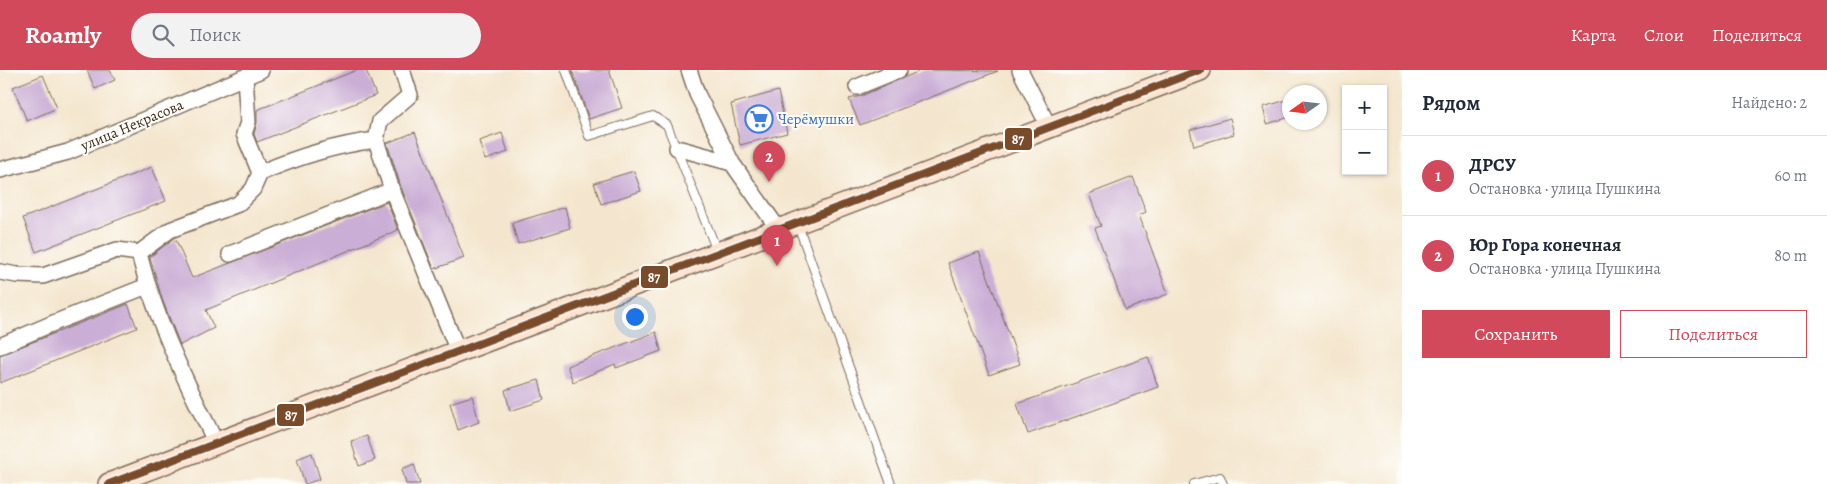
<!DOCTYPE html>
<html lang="ru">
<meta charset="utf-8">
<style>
body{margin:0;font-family:Alegreya,serif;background:#f2f2f3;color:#1f2937}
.controls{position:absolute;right:15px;top:15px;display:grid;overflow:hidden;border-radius:0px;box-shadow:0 1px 4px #0004}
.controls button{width:45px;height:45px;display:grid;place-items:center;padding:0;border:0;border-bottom:1px solid #e0e1e3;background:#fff;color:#1f2937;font:25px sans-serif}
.compass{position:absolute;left:1282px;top:15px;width:45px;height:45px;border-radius:50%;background:#fff;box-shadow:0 1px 4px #0004;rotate:256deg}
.you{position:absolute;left:634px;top:246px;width:18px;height:18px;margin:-12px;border:4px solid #fff;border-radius:50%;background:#1a73e8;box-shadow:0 0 0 8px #1a73e833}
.badge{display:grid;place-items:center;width:32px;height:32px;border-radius:50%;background:#d1495b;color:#fff;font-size:16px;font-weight:700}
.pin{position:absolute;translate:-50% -41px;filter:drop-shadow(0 1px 2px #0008)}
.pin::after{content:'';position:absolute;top:26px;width:18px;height:15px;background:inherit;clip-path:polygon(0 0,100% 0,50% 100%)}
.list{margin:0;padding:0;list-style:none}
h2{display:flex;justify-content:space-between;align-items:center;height:65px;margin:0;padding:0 20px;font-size:21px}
h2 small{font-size:16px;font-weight:400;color:#747a83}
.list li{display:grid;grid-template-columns:32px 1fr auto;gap:15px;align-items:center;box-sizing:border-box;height:80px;padding:0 20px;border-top:1px solid #e0e1e3}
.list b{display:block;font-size:19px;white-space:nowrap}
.list p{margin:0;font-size:16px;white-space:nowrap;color:#747a83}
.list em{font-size:16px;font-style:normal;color:#747a83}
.actions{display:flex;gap:10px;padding:15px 20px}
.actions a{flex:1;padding:11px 0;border:1px solid #d1495b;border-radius:0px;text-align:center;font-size:18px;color:#d1495b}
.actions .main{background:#d1495b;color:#fff}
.icon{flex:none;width:28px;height:28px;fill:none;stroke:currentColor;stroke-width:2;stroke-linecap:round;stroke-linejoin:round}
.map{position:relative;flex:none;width:1402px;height:414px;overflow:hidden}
header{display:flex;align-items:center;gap:30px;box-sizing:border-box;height:70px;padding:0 25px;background:#d1495b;color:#fff}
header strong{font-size:24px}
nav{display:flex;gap:28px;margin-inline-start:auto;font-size:18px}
.search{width:350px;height:45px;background:#f2f2f3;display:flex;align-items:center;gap:12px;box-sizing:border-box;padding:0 18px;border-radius:28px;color:#747a83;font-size:19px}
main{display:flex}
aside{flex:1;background:#fff}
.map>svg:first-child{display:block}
</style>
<header>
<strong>Roamly</strong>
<div class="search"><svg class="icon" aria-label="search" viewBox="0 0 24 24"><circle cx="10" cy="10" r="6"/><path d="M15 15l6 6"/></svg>Поиск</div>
<nav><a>Карта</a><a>Слои</a><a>Поделиться</a></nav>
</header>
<main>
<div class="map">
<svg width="1402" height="414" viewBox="0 0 1402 414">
<rect width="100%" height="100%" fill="#fdfcf7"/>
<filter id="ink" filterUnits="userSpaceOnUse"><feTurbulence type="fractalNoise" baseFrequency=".02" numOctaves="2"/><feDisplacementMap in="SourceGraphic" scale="10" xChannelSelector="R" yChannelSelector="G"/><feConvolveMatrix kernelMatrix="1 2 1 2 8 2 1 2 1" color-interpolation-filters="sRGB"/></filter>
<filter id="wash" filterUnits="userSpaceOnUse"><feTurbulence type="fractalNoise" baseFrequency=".0096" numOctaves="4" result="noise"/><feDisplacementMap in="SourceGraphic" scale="20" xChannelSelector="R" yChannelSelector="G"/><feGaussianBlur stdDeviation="1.12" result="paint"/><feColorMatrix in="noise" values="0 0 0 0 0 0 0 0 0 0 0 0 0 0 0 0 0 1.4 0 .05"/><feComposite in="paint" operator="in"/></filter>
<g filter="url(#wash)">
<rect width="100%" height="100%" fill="#f4e6ce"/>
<g id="blocks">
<path fill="#cbaed6" d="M 87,0 L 110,0 L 115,10 L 95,19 Z
M 357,0 L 366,0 L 376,25 L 257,72 L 254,64 L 257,52 L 257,40 Z
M 572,0 L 609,0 L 622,38 L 589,49 Z
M 922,0 L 998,1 L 860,55 L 849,29 L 861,26 Z
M 43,5 L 57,38 L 27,51 L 13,17 Z
M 778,21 L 787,63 L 740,75 L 731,34 Z
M 1290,29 L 1290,47 L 1267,54 L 1263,37 Z
M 1230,48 L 1234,64 L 1194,76 L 1190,60 Z
M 415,62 L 464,188 L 434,199 L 401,117 L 387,73 Z
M 502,63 L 508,82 L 485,90 L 479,71 Z
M 152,97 L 166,131 L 36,182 L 23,148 Z
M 634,101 L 641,121 L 601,134 L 594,113 Z
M 1133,107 L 1146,142 L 1139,145 L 1168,224 L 1125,240 L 1095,158 L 1101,156 L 1089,124 Z
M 387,132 L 398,160 L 206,240 L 214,258 L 180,275 L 162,229 L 150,187 L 165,175 L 176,170 L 192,208 Z
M 565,137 L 570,158 L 518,174 L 512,153 Z
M 979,182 L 1020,294 L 989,305 L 948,193 Z
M 128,234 L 137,258 L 0,313 L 0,285 Z
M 656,262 L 661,281 L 616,298 L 615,294 L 573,312 L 567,296 Z
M 1148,287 L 1158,317 L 1028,364 L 1017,334 Z
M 539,310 L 544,330 L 510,341 L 505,320 Z
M 472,326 L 479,352 L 458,360 L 450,333 Z
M 367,366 L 375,390 L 359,396 L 351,371 Z
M 312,383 L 320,409 L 305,414 L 297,389 Z
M 414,394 L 420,414 L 406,414 L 402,399 Z"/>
</g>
</g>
<g filter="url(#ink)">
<use href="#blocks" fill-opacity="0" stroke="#7c6c5c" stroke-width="1"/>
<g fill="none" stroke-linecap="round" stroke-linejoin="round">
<g stroke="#7c6c5c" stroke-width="10">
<path id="lane" d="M 566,0 L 589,66 L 653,46 L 667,55 L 717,181
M 798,155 L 891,414
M 1194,414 L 1220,407 L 1223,414"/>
</g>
<g stroke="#7c6c5c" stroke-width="18">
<path id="street" d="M 402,0 L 410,25 L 380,51 L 376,70 L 392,120 L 458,281
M 689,0 L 697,24 L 732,93 L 779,160
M 1020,0 L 1049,57
M 245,7 L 248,52 L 244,64 L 260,103
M 857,17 L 899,0
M 677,78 L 732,93
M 0,100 L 68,82 L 261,0
M 230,184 L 392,120
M 0,202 L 17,205 L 43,206 L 117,180 L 139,183
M 0,276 L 56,252 L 147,216
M 216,373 C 186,312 155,249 139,183 L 170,160 L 238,134 L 253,119 L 260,103 C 297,87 336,75 376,70"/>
</g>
<g stroke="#7c6c5c" stroke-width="24">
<path id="secondary" d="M 109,414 L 1200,0"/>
</g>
<use href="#lane" stroke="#fff" stroke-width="8"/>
<use href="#street" stroke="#fff" stroke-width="15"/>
<use href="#secondary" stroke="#fde4d1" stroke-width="21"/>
<g stroke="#fdfcf7" stroke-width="11">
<path id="bus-1" d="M 109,414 L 1200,0"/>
</g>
<use href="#bus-1" stroke="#7a4b2a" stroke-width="8"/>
</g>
</g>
<defs>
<g id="supermarket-ring" transform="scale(1.4375)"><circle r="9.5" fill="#fdfcf7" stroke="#3f7fe0" stroke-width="1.5"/><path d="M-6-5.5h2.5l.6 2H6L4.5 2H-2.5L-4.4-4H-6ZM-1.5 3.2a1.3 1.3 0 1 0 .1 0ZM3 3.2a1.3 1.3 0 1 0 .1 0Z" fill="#3f7fe0"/></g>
</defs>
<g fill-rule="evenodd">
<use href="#supermarket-ring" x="759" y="49"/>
</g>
<g text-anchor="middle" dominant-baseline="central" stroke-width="4" stroke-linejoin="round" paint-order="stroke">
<g font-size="15" fill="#366cbe" stroke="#fdfcf7" text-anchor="start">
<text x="778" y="49">Черёмушки</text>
</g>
<g font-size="15" fill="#3b2a1e" stroke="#fdfcf7">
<text transform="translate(132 55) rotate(-23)">улица Некрасова</text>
</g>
</g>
<g stroke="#fdfcf7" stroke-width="2">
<rect x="1004" y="57" width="29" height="24" rx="5" fill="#7a4b2a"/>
<rect x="640" y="195" width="29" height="24" rx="5" fill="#7a4b2a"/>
<rect x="276" y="333" width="29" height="24" rx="5" fill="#7a4b2a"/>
</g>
<g font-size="14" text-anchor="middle" font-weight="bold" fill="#fff">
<text x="1018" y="74">87</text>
<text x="654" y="212">87</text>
<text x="291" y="350">87</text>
</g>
</svg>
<div class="controls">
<button>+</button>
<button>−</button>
</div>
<svg class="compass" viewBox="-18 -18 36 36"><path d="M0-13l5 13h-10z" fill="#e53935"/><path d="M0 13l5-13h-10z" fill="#747a83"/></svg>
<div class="you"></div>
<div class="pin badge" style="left:777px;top:196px">1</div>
<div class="pin badge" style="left:769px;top:112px">2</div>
</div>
<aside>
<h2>Рядом<small>Найдено: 2</small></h2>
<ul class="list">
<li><span class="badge">1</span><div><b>ДРСУ</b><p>Остановка · улица Пушкина</p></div><em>60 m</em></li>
<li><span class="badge">2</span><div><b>Юр Гора конечная</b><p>Остановка · улица Пушкина</p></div><em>80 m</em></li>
</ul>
<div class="actions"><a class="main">Сохранить</a><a>Поделиться</a></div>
</aside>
</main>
